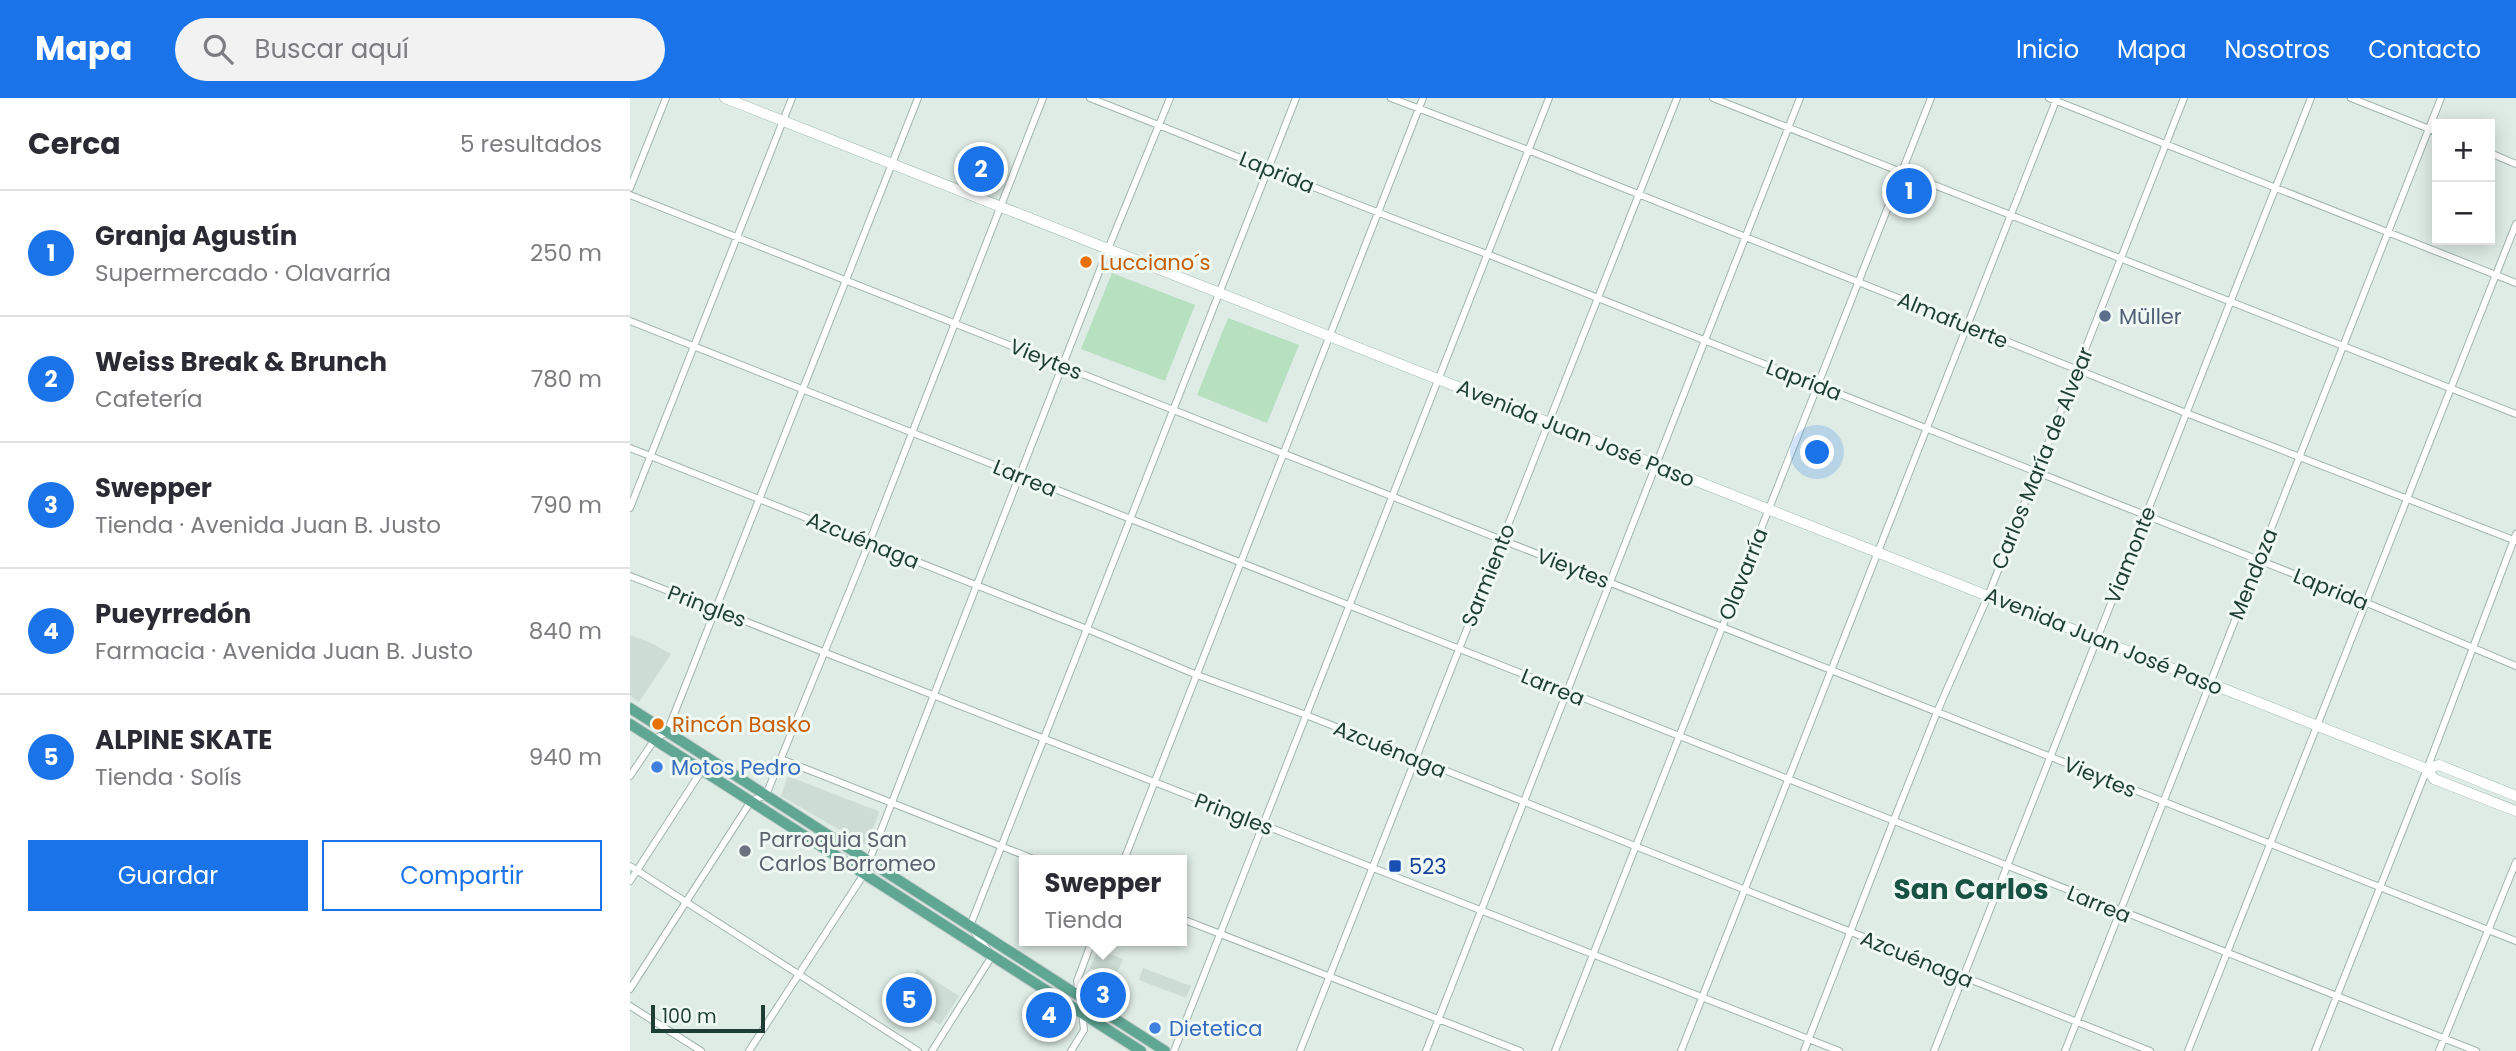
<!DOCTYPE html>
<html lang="es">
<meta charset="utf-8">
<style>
body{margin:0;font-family:Poppins,sans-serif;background:#f2f2f3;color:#2b2b33}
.controls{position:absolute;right:21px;top:21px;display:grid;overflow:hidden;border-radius:0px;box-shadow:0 4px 18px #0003}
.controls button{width:63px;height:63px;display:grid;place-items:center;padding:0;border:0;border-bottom:2px solid #e1e1e2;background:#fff;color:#2b2b33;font:35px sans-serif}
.scale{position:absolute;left:21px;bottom:18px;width:114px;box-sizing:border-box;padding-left:7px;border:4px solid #1e3e35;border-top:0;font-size:19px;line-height:24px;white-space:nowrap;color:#1e3e35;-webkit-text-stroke:5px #f0f8f4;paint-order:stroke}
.you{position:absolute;left:1188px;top:355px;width:24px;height:24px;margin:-18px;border:5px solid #fff;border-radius:50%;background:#1a73e8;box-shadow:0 0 0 10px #1a73e833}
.badge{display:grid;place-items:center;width:46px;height:46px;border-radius:50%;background:#1a73e8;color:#fff;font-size:23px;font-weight:700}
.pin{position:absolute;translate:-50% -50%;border:4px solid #fff;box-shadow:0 2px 7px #0006}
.popup{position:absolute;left:389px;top:757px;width:168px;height:91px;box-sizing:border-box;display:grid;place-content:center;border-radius:0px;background:#fff;filter:drop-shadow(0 2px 5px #0005);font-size:23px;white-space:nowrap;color:#7c7c81}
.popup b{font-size:26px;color:#2b2b33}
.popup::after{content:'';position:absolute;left:50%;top:100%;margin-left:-14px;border:14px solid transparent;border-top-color:#fff}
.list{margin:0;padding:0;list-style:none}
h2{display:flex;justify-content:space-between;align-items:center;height:91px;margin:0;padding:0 28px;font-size:30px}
h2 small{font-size:23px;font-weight:400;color:#7c7c81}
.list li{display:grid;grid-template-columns:46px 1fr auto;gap:21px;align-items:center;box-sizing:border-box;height:126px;padding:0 28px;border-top:2px solid #e1e1e2}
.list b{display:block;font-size:26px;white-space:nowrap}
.list p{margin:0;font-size:23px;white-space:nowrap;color:#7c7c81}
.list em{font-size:23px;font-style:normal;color:#7c7c81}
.actions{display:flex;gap:14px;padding:21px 28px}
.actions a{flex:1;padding:16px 0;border:2px solid #1a73e8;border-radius:0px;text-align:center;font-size:24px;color:#1a73e8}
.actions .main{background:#1a73e8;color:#fff}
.icon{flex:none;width:38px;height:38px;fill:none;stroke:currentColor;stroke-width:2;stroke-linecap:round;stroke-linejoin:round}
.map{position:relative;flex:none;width:1886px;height:953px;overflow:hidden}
header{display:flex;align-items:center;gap:42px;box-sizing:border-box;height:98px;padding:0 35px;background:#1a73e8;color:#fff}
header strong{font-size:33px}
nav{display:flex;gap:38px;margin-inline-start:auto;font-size:24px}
.search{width:490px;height:63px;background:#f2f2f3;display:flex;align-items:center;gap:18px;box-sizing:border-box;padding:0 24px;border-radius:38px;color:#7c7c81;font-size:26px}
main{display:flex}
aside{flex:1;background:#fff}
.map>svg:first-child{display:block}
</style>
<header>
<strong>Mapa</strong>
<div class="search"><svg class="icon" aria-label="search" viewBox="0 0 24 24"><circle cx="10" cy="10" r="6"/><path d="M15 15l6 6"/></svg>Buscar aquí</div>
<nav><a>Inicio</a><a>Mapa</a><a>Nosotros</a><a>Contacto</a></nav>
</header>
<main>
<aside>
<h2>Cerca<small>5 resultados</small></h2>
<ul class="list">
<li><span class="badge">1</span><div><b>Granja Agustín</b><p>Supermercado · Olavarría</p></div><em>250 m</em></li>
<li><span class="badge">2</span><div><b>Weiss Break &amp; Brunch</b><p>Cafetería</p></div><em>780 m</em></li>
<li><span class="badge">3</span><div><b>Swepper</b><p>Tienda · Avenida Juan B. Justo</p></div><em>790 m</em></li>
<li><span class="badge">4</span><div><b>Pueyrredón</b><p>Farmacia · Avenida Juan B. Justo</p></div><em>840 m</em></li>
<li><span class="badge">5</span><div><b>ALPINE SKATE</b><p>Tienda · Solís</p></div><em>940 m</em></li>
</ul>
<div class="actions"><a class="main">Guardar</a><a>Compartir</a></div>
</aside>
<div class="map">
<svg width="1886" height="953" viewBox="0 0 1886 953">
<rect width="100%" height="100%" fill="#dfece6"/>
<path fill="#cddcd5" d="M 0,537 L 21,545 L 41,556 L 9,604 L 0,598 Z
M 160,679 L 248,713 L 249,715 L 237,746 L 234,746 L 151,698 L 157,680 Z
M 468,852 L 493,861 L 484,883 L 460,870 Z
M 513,870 L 561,888 L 556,900 L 509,882 Z
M 287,871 L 329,898 L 310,927 L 268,900 Z"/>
<path fill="#b6e0c0" d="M 482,175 L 565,207 L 535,283 L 451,251 Z
M 598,220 L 669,247 L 637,325 L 567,297 Z"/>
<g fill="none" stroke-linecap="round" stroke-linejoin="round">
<g stroke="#a1b4ad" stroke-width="8">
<path id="minor" d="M 460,0 C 593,52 724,107 857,156 L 1737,505 L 1886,568
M 761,0 L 898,52 L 1556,315 L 1886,443
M 1083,0 L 1886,316
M 1419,0 L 1886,185
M 1721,0 L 1807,34
M 1860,55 L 1886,66
M 0,90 L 36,0
M 0,97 L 1886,843
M 0,223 L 1846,953
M 0,350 L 457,531 L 567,577 L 676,617 L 1520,953
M 0,410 L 162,0
M 0,478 L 1209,953
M 151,661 L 406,762
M 0,678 L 25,641 L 37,634 L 288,0
M 494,762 L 793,0
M 0,768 L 288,953
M 0,783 L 72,672
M 552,821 L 890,953
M 0,891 L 121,703 L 136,697 L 239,445 L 413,0
M 449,896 L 447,883 L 462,843
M 0,908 L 71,953
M 119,953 L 234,776 L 478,151 L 540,0
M 302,953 L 362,858 L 340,828 L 666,0
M 441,953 L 454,932 L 452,914
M 544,953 L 919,0
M 670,953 L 1047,0
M 796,953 L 1170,0
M 925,953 L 1301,0
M 1051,953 L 1427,0
M 1174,953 L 1263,724 L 1307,614 L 1358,498 L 1554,0
M 1304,953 L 1681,0
M 1435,953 L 1811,0
M 1558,953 L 1886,126
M 1685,953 L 1797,671 L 1886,436
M 1809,953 L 1886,764"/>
</g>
<g stroke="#9cb9ae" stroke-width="11">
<path id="secondary" d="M 95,0 L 1797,671 L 1804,681 L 1886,713
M 1797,671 L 1809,667 L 1886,698"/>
</g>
<g stroke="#c0c9c6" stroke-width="12">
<path id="primary" d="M 0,610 L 535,953
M 0,626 L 511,953"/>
</g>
<use href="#minor" stroke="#fff" stroke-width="6"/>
<use href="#secondary" stroke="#fff" stroke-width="10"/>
<use href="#primary" stroke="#5fa793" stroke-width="10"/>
</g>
<g fill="#e8710a" stroke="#f0f8f4" stroke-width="2.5">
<circle cx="456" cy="164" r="7"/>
<circle cx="28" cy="626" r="7"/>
</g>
<circle fill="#5c6f8a" stroke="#f0f8f4" stroke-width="2.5" cx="1475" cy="218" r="7"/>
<g fill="#3f7fe0" stroke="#f0f8f4" stroke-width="2.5">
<circle cx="27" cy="669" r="7"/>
<circle cx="525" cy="930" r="7"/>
</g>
<circle fill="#6b7280" stroke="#f0f8f4" stroke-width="2.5" cx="115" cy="753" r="7"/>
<rect fill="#1a4fb4" stroke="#f0f8f4" stroke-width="2.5" x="758" y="761" width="14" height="14" rx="3.5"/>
<g text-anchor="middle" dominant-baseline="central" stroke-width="6" stroke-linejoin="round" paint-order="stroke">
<g font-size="21" fill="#1e3e35" stroke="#f0f8f4">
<text transform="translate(647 74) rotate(22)">Laprida</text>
<text transform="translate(1323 222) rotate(22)">Almafuerte</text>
<text transform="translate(416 261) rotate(22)">Vieytes</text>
<text transform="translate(1174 282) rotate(21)">Laprida</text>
<text transform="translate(946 335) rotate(22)">Avenida Juan José Paso</text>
<text transform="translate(1412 360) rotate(-68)">Carlos María de Alvear</text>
<text transform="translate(395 380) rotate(22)">Larrea</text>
<text transform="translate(233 442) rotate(22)">Azcuénaga</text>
<text transform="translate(1500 457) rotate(-68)">Viamonte</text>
<text transform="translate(943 470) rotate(21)">Vieytes</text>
<text transform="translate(1113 476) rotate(-68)">Olavarría</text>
<text transform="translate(1623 476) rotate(-68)">Mendoza</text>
<text transform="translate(858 477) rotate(-68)">Sarmiento</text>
<text transform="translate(1701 491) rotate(22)">Laprida</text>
<text transform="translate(77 508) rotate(21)">Pringles</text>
<text transform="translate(1474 543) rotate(22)">Avenida Juan José Paso</text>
<text transform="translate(923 589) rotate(22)">Larrea</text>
<text transform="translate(760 651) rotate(22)">Azcuénaga</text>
<text transform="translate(1470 679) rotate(22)">Vieytes</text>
<text transform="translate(604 716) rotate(21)">Pringles</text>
<text transform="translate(1469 806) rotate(22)">Larrea</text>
<text transform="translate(1287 861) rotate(22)">Azcuénaga</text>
</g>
<g font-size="21" fill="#c56008" stroke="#f0f8f4" text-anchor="start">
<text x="470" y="164">Lucciano´s</text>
<text x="42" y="626">Rincón Basko</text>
</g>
<g font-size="21" fill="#4e5e75" stroke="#f0f8f4" text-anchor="start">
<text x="1489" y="218">Müller</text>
</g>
<g font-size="21" fill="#366cbe" stroke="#f0f8f4" text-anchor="start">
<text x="41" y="669">Motos Pedro</text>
<text x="539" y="930">Dietetica</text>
</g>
<g font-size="21" fill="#5b616d" stroke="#f0f8f4" text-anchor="start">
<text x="129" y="741">Parroquia San<tspan x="129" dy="24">Carlos Borromeo</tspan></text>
</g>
<g font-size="21" fill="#164399" stroke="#f0f8f4" text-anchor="start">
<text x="779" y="768">523</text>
</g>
<g font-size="28" font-weight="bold" fill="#185243" stroke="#f0f8f4">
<text x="1341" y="791">San Carlos</text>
</g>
</g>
</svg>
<div class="controls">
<button>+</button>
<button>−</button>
</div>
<div class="scale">100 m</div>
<div class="you"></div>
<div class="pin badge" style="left:1279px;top:93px">1</div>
<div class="pin badge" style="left:351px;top:71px">2</div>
<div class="pin badge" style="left:473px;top:897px">3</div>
<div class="popup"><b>Swepper</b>Tienda</div>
<div class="pin badge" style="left:419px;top:917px">4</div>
<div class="pin badge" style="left:279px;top:902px">5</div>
</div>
</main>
